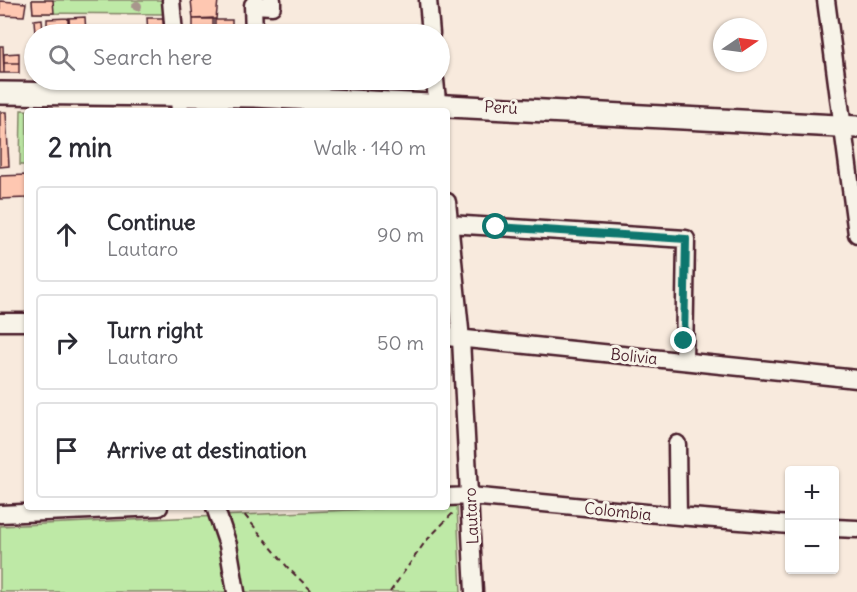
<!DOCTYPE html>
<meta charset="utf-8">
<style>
body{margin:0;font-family:Delius,sans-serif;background:#f2f2f3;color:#2b2b33}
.controls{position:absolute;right:18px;bottom:18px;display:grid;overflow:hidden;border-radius:6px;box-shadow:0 2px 4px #0004}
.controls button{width:54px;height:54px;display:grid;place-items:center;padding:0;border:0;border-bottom:2px solid #e1e1e2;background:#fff;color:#2b2b33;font:30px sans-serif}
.compass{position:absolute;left:713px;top:18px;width:54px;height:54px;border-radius:50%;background:#fff;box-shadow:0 2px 4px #0004;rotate:77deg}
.stop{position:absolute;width:18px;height:18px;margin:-14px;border:4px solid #0f766e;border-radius:50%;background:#fff}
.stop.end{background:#0f766e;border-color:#fff;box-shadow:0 2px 6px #0008}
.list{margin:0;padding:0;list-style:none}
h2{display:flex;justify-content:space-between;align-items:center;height:78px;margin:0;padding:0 24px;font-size:26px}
h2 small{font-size:20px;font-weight:400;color:#7c7c81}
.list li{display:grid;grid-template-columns:39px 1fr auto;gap:18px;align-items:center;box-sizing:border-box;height:96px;margin:0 12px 12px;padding:0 12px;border:2px solid #e1e1e2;border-radius:6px}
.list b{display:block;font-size:22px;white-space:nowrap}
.list p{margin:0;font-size:20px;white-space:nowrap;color:#7c7c81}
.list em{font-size:20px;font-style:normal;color:#7c7c81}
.icon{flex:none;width:33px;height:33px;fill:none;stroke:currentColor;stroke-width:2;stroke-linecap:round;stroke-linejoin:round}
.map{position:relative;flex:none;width:857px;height:592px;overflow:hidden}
.search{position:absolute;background:#fff;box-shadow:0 2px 4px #0004;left:24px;top:24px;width:426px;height:66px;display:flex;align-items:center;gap:15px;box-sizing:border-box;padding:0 21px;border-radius:33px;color:#7c7c81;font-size:22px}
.panel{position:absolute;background:#fff;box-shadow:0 2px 4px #0004;left:24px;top:108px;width:426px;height:402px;border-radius:6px}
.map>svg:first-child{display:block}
</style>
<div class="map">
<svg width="857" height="592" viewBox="0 0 857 592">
<rect width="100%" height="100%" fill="#f8eadd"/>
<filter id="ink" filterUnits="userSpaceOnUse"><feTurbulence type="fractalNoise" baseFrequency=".0167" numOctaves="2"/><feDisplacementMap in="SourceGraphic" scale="12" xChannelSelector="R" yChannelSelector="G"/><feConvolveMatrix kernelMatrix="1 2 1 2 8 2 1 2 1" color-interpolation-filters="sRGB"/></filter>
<g filter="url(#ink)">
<path fill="#bee9a6" stroke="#848468" stroke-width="1.5" d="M 32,0 L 163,0 L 165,14 L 33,13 Z
M 21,110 L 55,111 L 27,111 L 27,165 L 20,165 Z
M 457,505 L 461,592 L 0,592 L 0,526 Z"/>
<path fill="#fec7b1" stroke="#4a1f2b" stroke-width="1.5" d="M 32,0 L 53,0 L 54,13 L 33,13 Z
M 191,0 L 218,0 L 216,19 L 193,19 Z
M 0,1 L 26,3 L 24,16 L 0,15 Z
M 85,17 L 86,34 L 70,34 L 69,18 Z
M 68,18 L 68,30 L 53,30 L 54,34 L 47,34 L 47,19 Z
M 147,18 L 163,18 L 164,34 L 148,34 Z
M 213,18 L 213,28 L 222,28 L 222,34 L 197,34 L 198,29 L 193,28 L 193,19 Z
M 42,19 L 43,34 L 35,34 L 34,20 Z
M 215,20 L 232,20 L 232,31 L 226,31 L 225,28 L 215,28 Z
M 0,46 L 3,46 L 4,73 L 0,73 Z
M 34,48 L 34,70 L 31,70 L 30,49 Z
M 19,53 L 19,63 L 4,63 L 4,54 Z
M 4,63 L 19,63 L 19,73 L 4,73 Z
M 127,80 L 142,80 L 142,82 L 127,82 Z
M 0,112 L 6,112 L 9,166 L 0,167 Z
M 27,175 L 27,198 L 0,199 L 0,176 Z"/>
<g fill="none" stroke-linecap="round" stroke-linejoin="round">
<g stroke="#4a1f2b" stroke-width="21">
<path id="minor" d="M 171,0 L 174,34
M 428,0 L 431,34
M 826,0 L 857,234
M 254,34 L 253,5 L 272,6 L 272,0
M 177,80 L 180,111
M 254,80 L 254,96
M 435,80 L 438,111
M 447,202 L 461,339 L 474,592
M 449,224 L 686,239 L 684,361
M 0,322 L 27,322
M 447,337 L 857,379
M 677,444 L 678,516
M 447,497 L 470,496 L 678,516 L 790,525
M 215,507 L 228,545 L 236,592
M 0,514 L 159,507
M 834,528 L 857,529"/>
</g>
<g stroke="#4a1f2b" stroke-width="26">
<path id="major" d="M 0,93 L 254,96 L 857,127"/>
</g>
<path stroke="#4a1f2b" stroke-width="2" stroke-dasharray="6 4.5" stroke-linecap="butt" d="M 238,507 L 289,569 L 313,592
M 390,592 L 425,542 L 453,513"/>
<use href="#minor" stroke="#f7f3e8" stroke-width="16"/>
<use href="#major" stroke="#f7f3e8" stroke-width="21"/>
</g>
<circle fill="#a8968c" cx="137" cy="6" r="5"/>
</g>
<g fill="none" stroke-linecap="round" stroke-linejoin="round" filter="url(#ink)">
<path stroke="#0f766e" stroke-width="8" d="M 496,227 L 686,239 L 684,341"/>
</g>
<g text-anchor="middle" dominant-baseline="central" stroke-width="6" stroke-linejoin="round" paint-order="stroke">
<g font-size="16" fill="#4a1f2b" stroke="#f7f3e8">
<text transform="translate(501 107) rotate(3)">Perú</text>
<text transform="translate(634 356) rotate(6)">Bolivia</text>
<text transform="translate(618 511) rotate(6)">Colombia</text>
<text transform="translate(471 516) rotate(-93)">Lautaro</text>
</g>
</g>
</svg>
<div class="controls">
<button>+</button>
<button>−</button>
</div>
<svg class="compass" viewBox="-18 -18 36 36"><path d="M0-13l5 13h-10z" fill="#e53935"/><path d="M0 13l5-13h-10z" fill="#7c7c81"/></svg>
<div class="stop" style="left:496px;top:227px"></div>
<div class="stop end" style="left:684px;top:341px"></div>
<div class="search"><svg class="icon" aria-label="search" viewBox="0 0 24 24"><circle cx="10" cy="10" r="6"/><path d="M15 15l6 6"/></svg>Search here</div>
<section class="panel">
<h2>2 min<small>Walk · 140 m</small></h2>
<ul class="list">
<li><svg class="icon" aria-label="ahead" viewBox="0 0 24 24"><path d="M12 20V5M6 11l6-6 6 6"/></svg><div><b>Continue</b><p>Lautaro</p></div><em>90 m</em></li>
<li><svg class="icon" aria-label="right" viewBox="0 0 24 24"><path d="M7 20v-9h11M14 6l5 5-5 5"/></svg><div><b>Turn right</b><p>Lautaro</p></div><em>50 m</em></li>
<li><svg class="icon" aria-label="arrive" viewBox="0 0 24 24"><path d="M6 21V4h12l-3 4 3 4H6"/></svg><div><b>Arrive at destination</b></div></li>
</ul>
</section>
</div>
